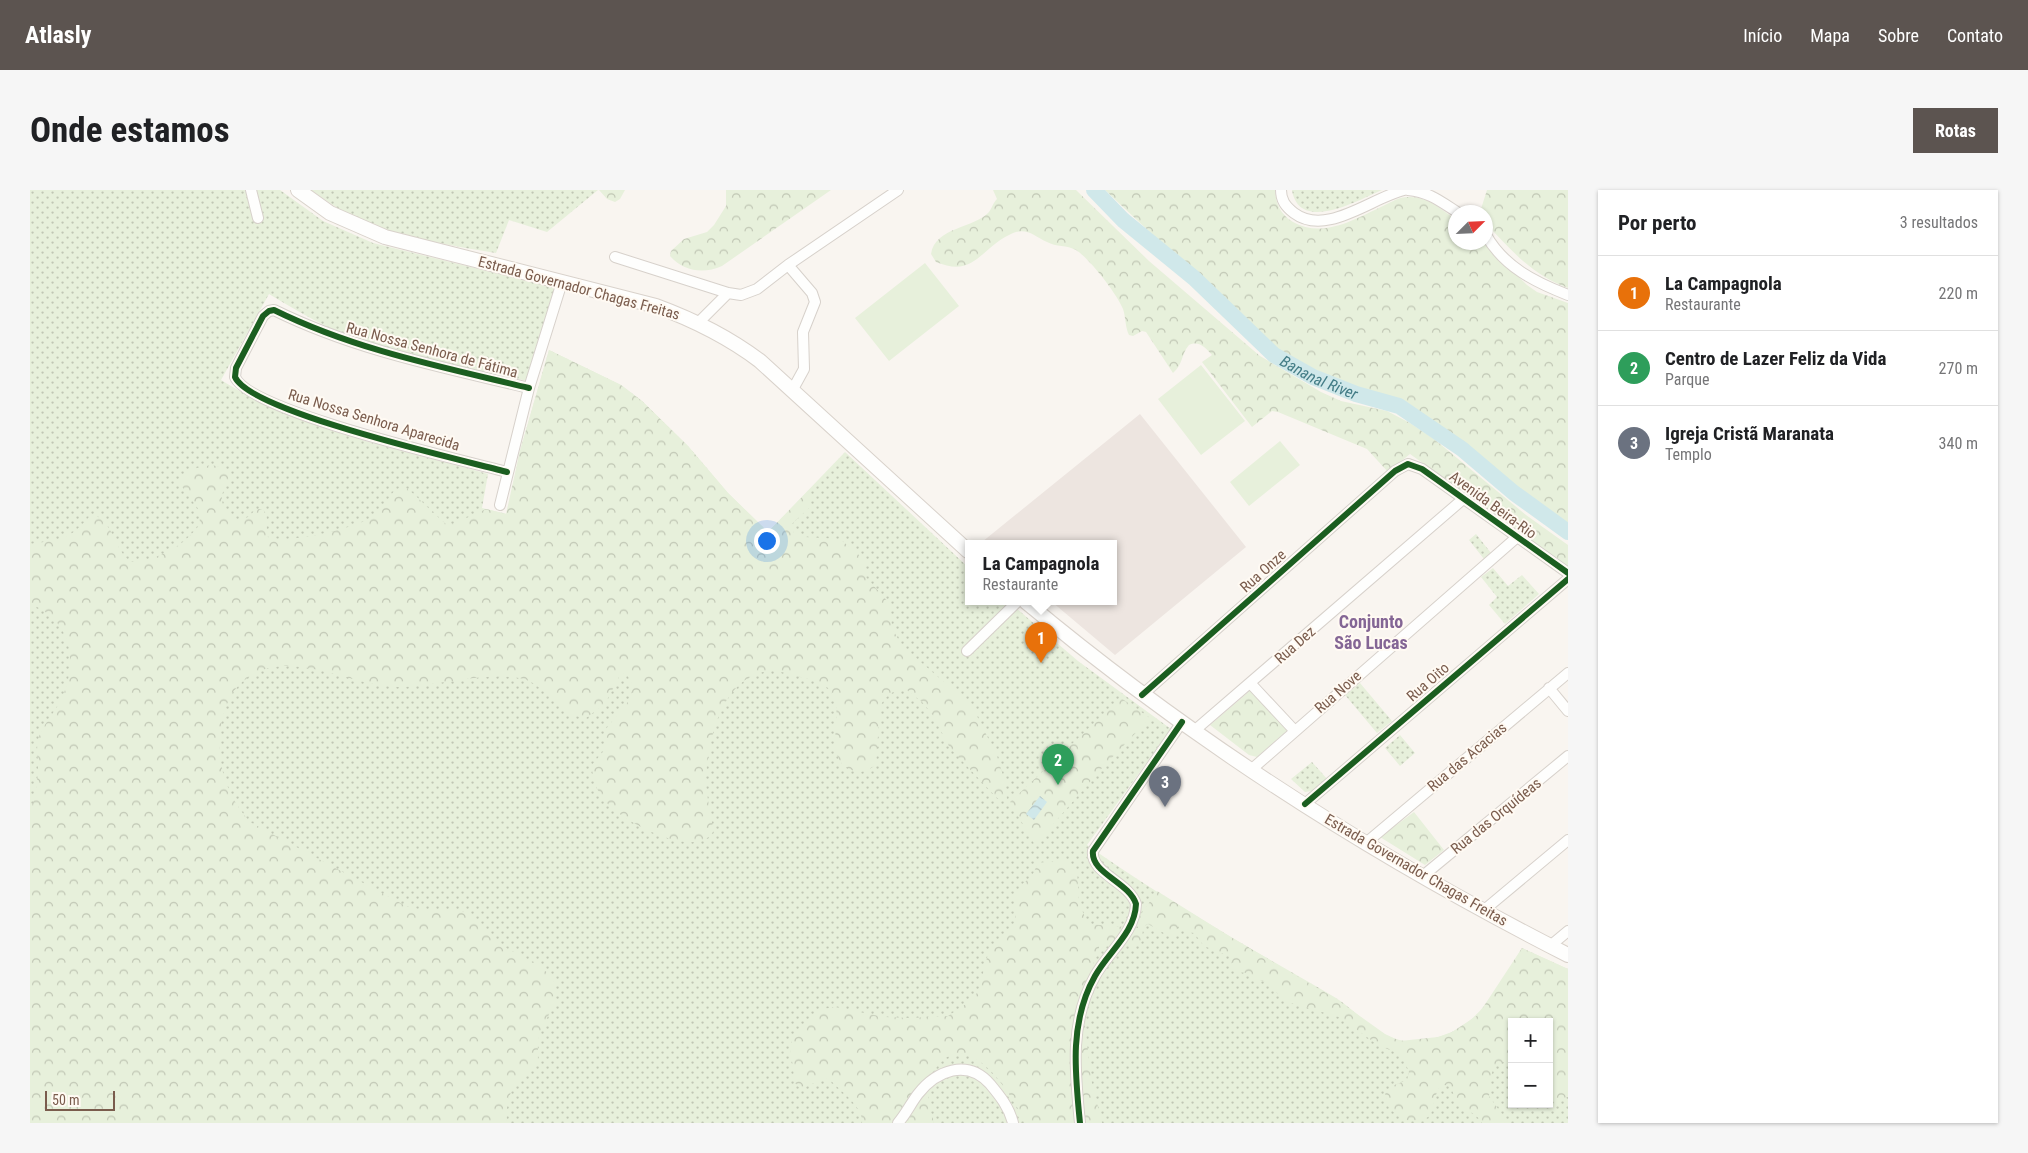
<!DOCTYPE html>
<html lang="pt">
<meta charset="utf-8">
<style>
body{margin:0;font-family:"Roboto Condensed",sans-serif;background:#f6f6f6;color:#202124}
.controls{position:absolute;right:15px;bottom:15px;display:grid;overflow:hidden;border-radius:0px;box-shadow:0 1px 4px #0004}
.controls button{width:45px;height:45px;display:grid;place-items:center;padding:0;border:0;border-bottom:1px solid #e0e0e0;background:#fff;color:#202124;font:25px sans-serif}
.compass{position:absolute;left:1418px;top:15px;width:45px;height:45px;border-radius:50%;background:#fff;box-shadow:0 1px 4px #0004;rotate:66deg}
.scale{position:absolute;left:15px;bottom:12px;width:70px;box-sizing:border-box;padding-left:5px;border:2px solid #7a5c4d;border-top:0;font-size:14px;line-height:18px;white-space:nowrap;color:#7a5c4d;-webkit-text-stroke:4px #fffaf3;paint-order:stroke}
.you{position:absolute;left:736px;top:350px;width:18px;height:18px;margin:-12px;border:4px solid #fff;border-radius:50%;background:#1a73e8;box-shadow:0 0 0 8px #1a73e833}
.badge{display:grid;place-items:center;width:32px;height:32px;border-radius:50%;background:#5c5450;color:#fff;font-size:16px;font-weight:700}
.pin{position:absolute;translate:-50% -41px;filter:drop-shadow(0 1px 2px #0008)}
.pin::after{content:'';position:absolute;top:26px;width:18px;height:15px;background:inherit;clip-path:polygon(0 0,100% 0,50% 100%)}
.popup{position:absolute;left:935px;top:350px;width:152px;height:65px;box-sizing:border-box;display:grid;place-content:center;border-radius:0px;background:#fff;filter:drop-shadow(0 1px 4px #0005);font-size:16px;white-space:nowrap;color:#757577}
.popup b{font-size:19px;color:#202124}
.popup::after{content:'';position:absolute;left:50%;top:100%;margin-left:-10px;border:10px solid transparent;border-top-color:#fff}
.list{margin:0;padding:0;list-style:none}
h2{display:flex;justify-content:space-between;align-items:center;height:65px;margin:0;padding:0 20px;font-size:21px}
h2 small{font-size:16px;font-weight:400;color:#757577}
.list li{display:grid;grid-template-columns:32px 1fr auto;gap:15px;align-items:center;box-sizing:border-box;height:75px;padding:0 20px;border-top:1px solid #e0e0e0}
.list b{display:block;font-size:19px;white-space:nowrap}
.list p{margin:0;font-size:16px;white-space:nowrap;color:#757577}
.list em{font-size:16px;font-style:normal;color:#757577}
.map{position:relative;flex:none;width:1538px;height:933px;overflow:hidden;border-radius:0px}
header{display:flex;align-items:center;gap:30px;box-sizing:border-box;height:70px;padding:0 25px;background:#5c5450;color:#fff}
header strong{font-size:24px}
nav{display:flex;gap:28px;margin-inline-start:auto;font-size:18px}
.intro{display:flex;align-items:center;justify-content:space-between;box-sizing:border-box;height:120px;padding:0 30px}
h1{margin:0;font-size:35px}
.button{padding:12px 22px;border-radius:0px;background:#5c5450;color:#fff;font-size:18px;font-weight:700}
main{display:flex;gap:30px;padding:0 30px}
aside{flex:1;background:#fff;border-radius:0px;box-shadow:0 1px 4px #0004}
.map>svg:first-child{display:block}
</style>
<header>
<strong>Atlasly</strong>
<nav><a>Início</a><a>Mapa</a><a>Sobre</a><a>Contato</a></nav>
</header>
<div class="intro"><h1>Onde estamos</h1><a class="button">Rotas</a></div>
<main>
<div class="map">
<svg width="1538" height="933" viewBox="0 0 1538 933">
<defs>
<pattern id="grass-dots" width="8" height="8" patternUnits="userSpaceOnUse" patternTransform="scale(1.25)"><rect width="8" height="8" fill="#e7f0db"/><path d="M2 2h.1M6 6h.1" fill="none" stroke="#c0c6b4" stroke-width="1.8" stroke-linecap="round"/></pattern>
<pattern id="forest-crowns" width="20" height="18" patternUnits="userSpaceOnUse" patternTransform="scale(1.25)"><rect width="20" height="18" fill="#e7f0db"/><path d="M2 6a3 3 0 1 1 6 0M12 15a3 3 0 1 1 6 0" fill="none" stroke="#c0c6b4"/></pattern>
<pattern id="water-waves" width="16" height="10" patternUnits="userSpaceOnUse" patternTransform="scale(1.25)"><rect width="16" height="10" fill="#d0e8ea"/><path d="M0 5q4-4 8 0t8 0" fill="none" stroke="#aebfc0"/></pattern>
</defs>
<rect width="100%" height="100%" fill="#f9f5f0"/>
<path fill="#ede5e0" d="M 1110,224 L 1216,357 L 1085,465 L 1022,412 L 1084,412 L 1084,354 L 955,354 L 952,352 Z"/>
<path fill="url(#grass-dots)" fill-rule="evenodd" d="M 0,0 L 250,0 L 293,31 L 343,53 L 526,98 L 497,191 C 431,176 362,165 300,138 C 279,128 259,116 239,104 L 191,190 C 275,242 365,258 458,284 L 452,318 L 477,324 L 490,261 L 519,160 L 591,195 L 612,211 L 658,256 L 698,303 L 738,342 L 815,262 L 938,377 L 938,412 L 979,412 L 1048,471 L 1141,539 L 1057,655 C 1104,688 1152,718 1201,747 C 1236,768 1271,787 1306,808 C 1328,822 1352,852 1380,851 C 1444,850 1463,805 1492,758 L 1538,779 L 1538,933 L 0,933 ZM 1482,832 L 1519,832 L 1519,914 L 1482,914 Z
M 281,0 L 568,0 L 517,42 L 479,30 L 466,63 C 418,55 364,47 320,25 C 306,18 294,9 281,0 Z
M 1262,0 L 1352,0 C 1329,10 1269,44 1262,0 Z
M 1446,344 L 1461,363 L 1454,369 L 1439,350 Z
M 1463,378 L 1478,396 L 1492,385 L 1509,404 L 1475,434 L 1459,415 L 1467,407 L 1451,387 Z
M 1330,493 L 1362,531 L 1347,543 L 1315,505 Z
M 1370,545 L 1385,563 L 1370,576 L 1355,558 Z
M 1282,572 L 1298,590 L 1283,601 L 1275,602 L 1261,589 Z"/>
<path fill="url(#forest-crowns)" d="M 569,0 L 595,0 L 590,9 L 585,12 L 577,9 Z
M 696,0 L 801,0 L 692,76 C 674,84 654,82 640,66 L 641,61 L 654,49 L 677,42 L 684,35 L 696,16 Z
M 963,0 L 1046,0 L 1119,71 L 1230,166 L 1291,202 L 1311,211 L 1357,221 L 1380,233 L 1404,249 L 1496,325 L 1538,355 L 1538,377 L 1380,264 L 1358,282 L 1337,259 L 1248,222 L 1242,221 L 1222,237 L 1172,172 L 1182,165 C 1176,158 1169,150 1159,155 C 1151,164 1153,175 1143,183 L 1116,142 L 1112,141 L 1103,146 L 1099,145 C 1095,137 1096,128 1093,119 C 1087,104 1060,69 1046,60 C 1037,55 1026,57 1017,52 C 1002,45 996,36 979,45 C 950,59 944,88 906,72 L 901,64 C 905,37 945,38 959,22 C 962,18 963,13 967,9 Z
M 1075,0 L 1245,0 C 1246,14 1250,24 1263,32 C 1293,49 1325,29 1353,16 C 1361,12 1369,7 1378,7 C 1397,6 1411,19 1425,29 L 1426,52 L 1454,53 L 1497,95 L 1507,102 L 1538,113 L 1538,336 L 1496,305 L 1442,260 L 1378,213 L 1327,197 L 1286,180 L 1255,165 L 1240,155 Z
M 1457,0 L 1538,0 L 1538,98 C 1500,84 1483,61 1456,34 L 1456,22 L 1450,22 Z
M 519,160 L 591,195 L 612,211 L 658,256 L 698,303 L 738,342 L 778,301 L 781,316 L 762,334 L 764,343 L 774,347 L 810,349 L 836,371 L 835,386 L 860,414 L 862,438 L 872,456 L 935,510 L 945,522 L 967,566 L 975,592 L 977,610 L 971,611 L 966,607 L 920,558 L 902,524 L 893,513 L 877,500 C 864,498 854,507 850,517 L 846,574 C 840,580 833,583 825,581 C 795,574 809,536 806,516 C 805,509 802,503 798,498 C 787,490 774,488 762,485 C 755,483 747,480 739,481 C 692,487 679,547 676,585 C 675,605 682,623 683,642 C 665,670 597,633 580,616 C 568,605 562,591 562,575 L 576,558 L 575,540 L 602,507 L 601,492 L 596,483 L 590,485 L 575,514 L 556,528 C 527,526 516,492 489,488 C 451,482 411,495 373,497 C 323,499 260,455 216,489 C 199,501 193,522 190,542 C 186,574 198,608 220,632 L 376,716 C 394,723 410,717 429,720 C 440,722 455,745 466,752 C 483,764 526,777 526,800 C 527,817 515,828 510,843 C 507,853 508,863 508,873 C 485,895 475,899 477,933 L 0,933 L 0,622 C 5,608 8,591 8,576 C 8,568 6,558 8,550 C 12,535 24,524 31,510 C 49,472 42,430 0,414 L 0,354 C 31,349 38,351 59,327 L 65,325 C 85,335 84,360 101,372 C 129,370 154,356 170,334 L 169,320 L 150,294 C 149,278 196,265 201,288 C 199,293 194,297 193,302 C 188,314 200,332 213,329 C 219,328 222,323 226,319 C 243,318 234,337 238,347 C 259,355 332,337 349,323 C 357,316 361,295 375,298 C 381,299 408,329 419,336 L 456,319 L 476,324 L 490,261 Z
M 1222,499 L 1259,539 L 1227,567 L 1219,565 L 1180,535 Z
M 1091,508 L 1120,528 L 1072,578 L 1005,655 L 980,612 Z
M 1384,622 L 1414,660 L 1395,675 L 1350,647 Z
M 1030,670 L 1040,673 L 1047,680 L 1049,713 L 1058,734 L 1108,738 C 1105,726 1122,712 1127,701 L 1199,746 L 1306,809 L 1355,844 L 1370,851 L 1408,847 L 1422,842 L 1448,825 L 1492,758 L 1538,779 L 1538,907 L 1519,911 L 1519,832 L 1482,832 L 1482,869 L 1463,876 L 1459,906 L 1478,933 L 1452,933 C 1444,918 1429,924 1421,897 L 1415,895 L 1410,896 C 1397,919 1412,933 1373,930 L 1359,918 L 1355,904 L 1362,896 L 1377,890 L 1379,882 L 1372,865 L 1348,855 L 1309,827 L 1254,811 L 1237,792 L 1226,789 L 1218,783 L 1206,782 L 1202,776 L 1201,767 L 1174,756 L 1164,743 L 1156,742 L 1153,736 L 1148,736 L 1144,745 L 1139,746 L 1118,734 L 1113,737 L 1112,751 L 1108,755 L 1069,755 L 1069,761 L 1059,783 L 1055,836 L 1061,889 L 1072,933 L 995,933 C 984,907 941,838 909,874 C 901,883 897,902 899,915 C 900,921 903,927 904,933 L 832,933 C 834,918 811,901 801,891 L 795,888 L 771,899 L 765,893 L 760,856 L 765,844 L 793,819 L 805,817 L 854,827 L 881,828 L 918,826 L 936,814 L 948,802 L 958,764 L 985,732 L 986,706 L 990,696 L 1002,686 L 1008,673 Z"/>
<path fill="#e7f0db" d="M 895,73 L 929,116 L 859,171 L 825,128 Z
M 1171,175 L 1215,231 L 1171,265 L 1128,209 Z
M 1250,251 L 1270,275 L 1219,316 L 1200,292 Z"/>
<path fill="url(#water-waves)" d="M 1010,606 L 1017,612 L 1004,630 L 996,624 Z"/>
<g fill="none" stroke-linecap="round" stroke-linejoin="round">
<path stroke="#d0e8ea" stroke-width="16" id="s1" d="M 1064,0 L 1093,30 L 1164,88 L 1244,165 L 1283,187 L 1326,204 L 1369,216 L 1432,259 L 1484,303 L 1538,342"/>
<g stroke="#d7d1cb" stroke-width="12">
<path id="street" d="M 221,0 L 228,28
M 1251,0 C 1251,10 1255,16 1264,23 C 1296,47 1341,8 1374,0
M 1378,0 C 1399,2 1410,11 1427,22
M 1456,45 C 1474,77 1505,92 1538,105
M 585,67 L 698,103 L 711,105 L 727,99 L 758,75 L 868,0
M 758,75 L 782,103 L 785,112 L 773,142 L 774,179 L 763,199
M 669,132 L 698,103
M 477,282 C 432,270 220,222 205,187 L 206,178 L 233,126 L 239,121 L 244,120 C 325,160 412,177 499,198
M 470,315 L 499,198 L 532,92
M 937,461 L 987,412
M 1221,494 L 1264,540
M 1519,498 L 1538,521
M 1112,505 L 1365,281 L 1378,274 L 1392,279 L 1538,383
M 1164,541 L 1432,310
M 1222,579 L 1486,348
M 1275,614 L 1538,389
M 1337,652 L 1538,483
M 1394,685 L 1538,566
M 1453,721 L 1538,650
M 1520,756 L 1538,741
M 868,933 C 876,924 881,913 888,904 C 906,881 937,868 960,894 C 970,906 979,917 983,933
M 1050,933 C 1045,883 1039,832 1065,786 C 1078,762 1105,743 1106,714 C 1099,692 1060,683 1063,661 L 1152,532"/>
</g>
<g stroke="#d9d2cb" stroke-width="16">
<path id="secondary" d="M 268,0 L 300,23 L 355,47 L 626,116 C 664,130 697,146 730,171 L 938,361
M 996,412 C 1160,549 1347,668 1538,765"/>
</g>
<use href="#street" stroke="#fefefd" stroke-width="10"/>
<use href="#secondary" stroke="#fefefd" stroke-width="14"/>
<g stroke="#fffaf3" stroke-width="9">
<path id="cycleway" d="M 477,282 C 432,270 220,222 205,187 L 206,178 L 233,126 L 239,121 L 244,120 C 325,160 412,177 499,198
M 1112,505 L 1365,281 L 1378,274 L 1392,279 L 1538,383
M 1275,614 L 1538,389
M 1050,933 C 1045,883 1039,832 1065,786 C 1078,762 1105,743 1106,714 C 1099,692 1060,683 1063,661 L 1152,532"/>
</g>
<use href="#cycleway" stroke="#1b5e20" stroke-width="6"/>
</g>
<g text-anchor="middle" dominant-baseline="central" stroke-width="4" stroke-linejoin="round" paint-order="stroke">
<g font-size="15" fill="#7a5c4d" stroke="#fffaf3">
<text transform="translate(549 98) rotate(15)">Estrada Governador Chagas Freitas</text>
<text transform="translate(402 160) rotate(15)">Rua Nossa Senhora de Fátima</text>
<text transform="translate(344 230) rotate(17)">Rua Nossa Senhora Aparecida</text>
<text transform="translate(1463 315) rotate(36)">Avenida Beira-Rio</text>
<text transform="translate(1233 381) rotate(-42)">Rua Onze</text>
<text transform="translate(1265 455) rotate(-41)">Rua Dez</text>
<text transform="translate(1398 492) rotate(-41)">Rua Oito</text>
<text transform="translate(1308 502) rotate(-41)">Rua Nove</text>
<text transform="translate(1437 567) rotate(-40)">Rua das Acacias</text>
<text transform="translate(1466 626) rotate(-39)">Rua das Orquídeas</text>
<text transform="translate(1386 680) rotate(30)">Estrada Governador Chagas Freitas</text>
</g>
<g font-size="16" font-style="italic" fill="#437c86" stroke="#fffaf3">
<text stroke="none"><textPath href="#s1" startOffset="295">Bananal River</textPath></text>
</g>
<g font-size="18" font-weight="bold" fill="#846695" stroke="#fffaf3">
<text x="1341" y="431">Conjunto<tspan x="1341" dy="21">São Lucas</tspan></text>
</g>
</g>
</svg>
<div class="controls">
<button>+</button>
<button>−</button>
</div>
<svg class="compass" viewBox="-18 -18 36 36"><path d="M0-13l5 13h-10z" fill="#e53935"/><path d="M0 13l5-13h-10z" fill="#757577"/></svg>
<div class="scale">50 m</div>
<div class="you"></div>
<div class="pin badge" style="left:1011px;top:473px;background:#e8710a">1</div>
<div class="popup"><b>La Campagnola</b>Restaurante</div>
<div class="pin badge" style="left:1028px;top:595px;background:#2e9e5b">2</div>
<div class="pin badge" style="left:1135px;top:617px;background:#6b7280">3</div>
</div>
<aside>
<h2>Por perto<small>3 resultados</small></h2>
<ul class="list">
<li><span class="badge" style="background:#e8710a">1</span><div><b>La Campagnola</b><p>Restaurante</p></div><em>220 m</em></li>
<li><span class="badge" style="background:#2e9e5b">2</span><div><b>Centro de Lazer Feliz da Vida</b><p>Parque</p></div><em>270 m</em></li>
<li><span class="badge" style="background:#6b7280">3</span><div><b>Igreja Cristã Maranata</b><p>Templo</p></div><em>340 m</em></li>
</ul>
</aside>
</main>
